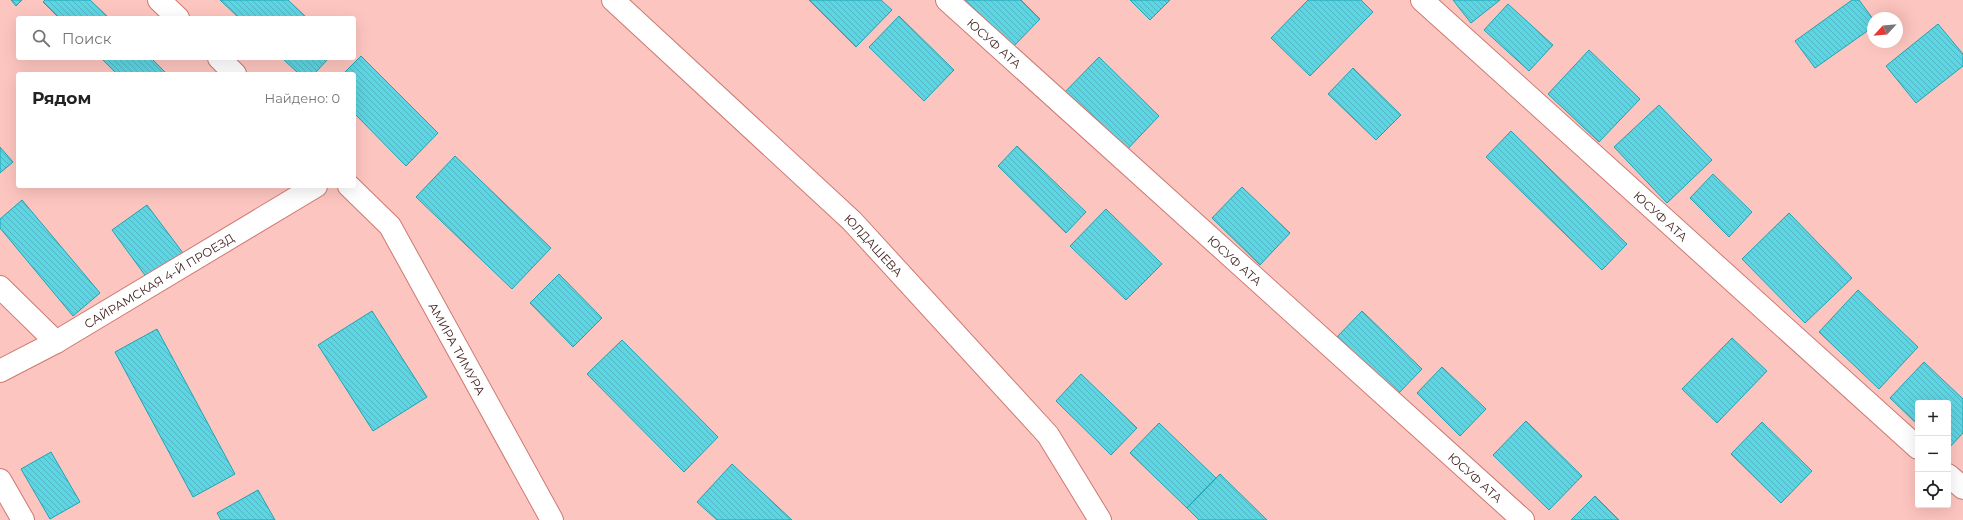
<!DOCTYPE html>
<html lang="ru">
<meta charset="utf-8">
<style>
body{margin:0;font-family:Montserrat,sans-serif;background:#f2f2f2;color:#222}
.controls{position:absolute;right:12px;bottom:12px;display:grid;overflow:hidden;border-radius:4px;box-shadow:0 4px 16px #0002}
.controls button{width:36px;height:36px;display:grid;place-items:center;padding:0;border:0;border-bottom:1px solid #e0e0e0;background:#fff;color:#222;font:20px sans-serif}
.compass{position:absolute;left:1867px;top:12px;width:36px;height:36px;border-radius:50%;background:#fff;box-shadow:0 4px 16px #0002;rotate:244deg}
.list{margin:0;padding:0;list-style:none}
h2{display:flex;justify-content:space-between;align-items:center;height:52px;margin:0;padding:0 16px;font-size:17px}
h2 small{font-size:13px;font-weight:400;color:#767676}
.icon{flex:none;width:22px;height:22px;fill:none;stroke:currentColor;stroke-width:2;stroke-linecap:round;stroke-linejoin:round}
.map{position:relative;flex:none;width:1963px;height:520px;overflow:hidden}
.search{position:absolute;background:#fff;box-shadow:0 4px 16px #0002;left:16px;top:16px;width:340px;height:44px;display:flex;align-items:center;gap:10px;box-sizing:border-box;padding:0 14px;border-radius:4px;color:#767676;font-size:15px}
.panel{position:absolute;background:#fff;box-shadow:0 4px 16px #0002;left:16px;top:72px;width:340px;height:116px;border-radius:4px}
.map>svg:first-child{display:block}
</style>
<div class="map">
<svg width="1963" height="520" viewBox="0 0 1963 520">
<defs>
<pattern id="building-back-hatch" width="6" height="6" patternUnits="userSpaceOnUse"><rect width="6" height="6" fill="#5dd5e3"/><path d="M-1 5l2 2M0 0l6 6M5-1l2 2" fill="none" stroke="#52b6c2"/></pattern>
</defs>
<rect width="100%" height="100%" fill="#fdc5bf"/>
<path fill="url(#building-back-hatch)" stroke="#1ba5b3" d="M 11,0 L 22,0 L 16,6 Z
M 45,0 L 90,0 L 109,18 L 59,18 L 43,2 Z
M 220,0 L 288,0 L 307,18 L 239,18 Z
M 809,0 L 881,0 L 892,10 L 856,47 Z
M 962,0 L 1021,0 L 1040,19 L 1012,48 Z
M 1130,0 L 1170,0 L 1150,20 Z
M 1308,0 L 1361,0 L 1373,12 L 1310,76 L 1271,38 Z
M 1453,0 L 1500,0 L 1471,23 Z
M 1852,0 L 1859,0 L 1873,19 L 1873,27 L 1815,68 L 1795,41 Z
M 1508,4 L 1553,45 L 1529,71 L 1484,30 Z
M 899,16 L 954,70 L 924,101 L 869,47 Z
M 1938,24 L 1963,54 L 1963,66 L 1916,103 L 1886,66 Z
M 1589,50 L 1640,99 L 1599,142 L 1548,94 Z
M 361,56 L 438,133 L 406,166 L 354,113 L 354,74 L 343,74 Z
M 1099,57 L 1159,116 L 1122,155 L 1061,96 Z
M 101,58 L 151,58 L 167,74 L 117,74 Z
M 282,58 L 329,58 L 314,74 L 299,74 Z
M 1353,68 L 1401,115 L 1376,140 L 1328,94 Z
M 1659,105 L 1712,160 L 1667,203 L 1614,147 Z
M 1511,131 L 1627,244 L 1602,270 L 1486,157 Z
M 1017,146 L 1086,212 L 1066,233 L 998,166 Z
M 0,147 L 13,162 L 0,173 Z
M 455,156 L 551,248 L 512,289 L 416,197 Z
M 1713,174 L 1752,212 L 1729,237 L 1690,198 Z
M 1242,187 L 1290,233 L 1260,265 L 1212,218 Z
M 22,200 L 100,293 L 73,316 L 0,228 L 0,219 Z
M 147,205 L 183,253 L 147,278 L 112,230 Z
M 1106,209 L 1162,264 L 1126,300 L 1070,246 Z
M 1789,213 L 1852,278 L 1805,323 L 1742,259 Z
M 559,274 L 602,318 L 573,347 L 530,303 Z
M 1858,290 L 1918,347 L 1879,389 L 1819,332 Z
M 372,311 L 427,397 L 373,431 L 318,345 Z
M 1362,311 L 1422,369 L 1396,396 L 1336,338 Z
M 157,329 L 235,474 L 193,497 L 115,352 Z
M 1732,338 L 1767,371 L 1717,423 L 1682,389 Z
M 622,340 L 718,437 L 684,472 L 587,374 Z
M 1924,362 L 1963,399 L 1963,433 L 1948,449 L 1948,403 L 1918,403 L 1918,425 L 1890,398 Z
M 1442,367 L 1486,409 L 1460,436 L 1417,393 Z
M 1081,374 L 1137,428 L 1111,455 L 1056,401 Z
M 1526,421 L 1582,476 L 1549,510 L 1493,455 Z
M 1762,422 L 1812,471 L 1781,503 L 1731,454 Z
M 1159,423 L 1216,478 L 1187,508 L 1130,453 Z
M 51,452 L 80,502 L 50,519 L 21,469 Z
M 732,464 L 792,520 L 717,520 L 697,502 Z
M 1220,474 L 1267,520 L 1199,520 L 1187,508 Z
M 258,490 L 275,520 L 221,520 L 217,513 Z
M 1595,496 L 1619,520 L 1571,520 Z"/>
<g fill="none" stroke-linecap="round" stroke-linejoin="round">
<g stroke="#ce7971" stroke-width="24">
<g id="minor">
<path d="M 159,0 L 178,18"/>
<path id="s1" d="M 613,0 L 852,221 L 1048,435 L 1100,520"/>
<path id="s2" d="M 947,0 L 1523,520"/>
<path id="s3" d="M 1422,0 L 1918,448"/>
<path d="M 219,58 L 235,74"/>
<path id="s4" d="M 349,186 L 390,226 L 552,520"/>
<path d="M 0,287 L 56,342"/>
<path id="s5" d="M 0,371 L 56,342 L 316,186"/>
<path d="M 1948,475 L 1963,488"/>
<path d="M 0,480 L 23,520"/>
</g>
</g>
<use href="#minor" stroke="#fff" stroke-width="22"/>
</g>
<g text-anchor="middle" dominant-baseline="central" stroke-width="4" stroke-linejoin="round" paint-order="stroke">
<g font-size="12" fill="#3e1c19" stroke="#fed8d3">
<text stroke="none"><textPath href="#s2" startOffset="64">ЮСУФ АТА</textPath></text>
<text stroke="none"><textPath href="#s3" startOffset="322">ЮСУФ АТА</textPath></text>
<text stroke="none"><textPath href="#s1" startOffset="358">ЮЛДАШЕВА</textPath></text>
<text stroke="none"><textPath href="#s2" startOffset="388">ЮСУФ АТА</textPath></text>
<text stroke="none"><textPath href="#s5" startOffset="183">САЙРАМСКАЯ 4-Й ПРОЕЗД</textPath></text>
<text stroke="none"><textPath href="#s4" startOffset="197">АМИРА ТИМУРА</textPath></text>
<text stroke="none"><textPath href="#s2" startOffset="712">ЮСУФ АТА</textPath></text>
</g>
</g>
</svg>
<div class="controls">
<button>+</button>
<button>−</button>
<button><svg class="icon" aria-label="locate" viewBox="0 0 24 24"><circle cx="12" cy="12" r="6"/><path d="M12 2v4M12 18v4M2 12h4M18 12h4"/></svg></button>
</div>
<svg class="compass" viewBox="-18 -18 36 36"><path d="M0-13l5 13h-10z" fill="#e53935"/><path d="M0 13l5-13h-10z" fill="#767676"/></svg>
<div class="search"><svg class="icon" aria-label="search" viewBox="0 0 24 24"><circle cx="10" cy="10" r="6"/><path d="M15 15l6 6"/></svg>Поиск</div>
<section class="panel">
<h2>Рядом<small>Найдено: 0</small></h2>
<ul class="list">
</ul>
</section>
</div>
